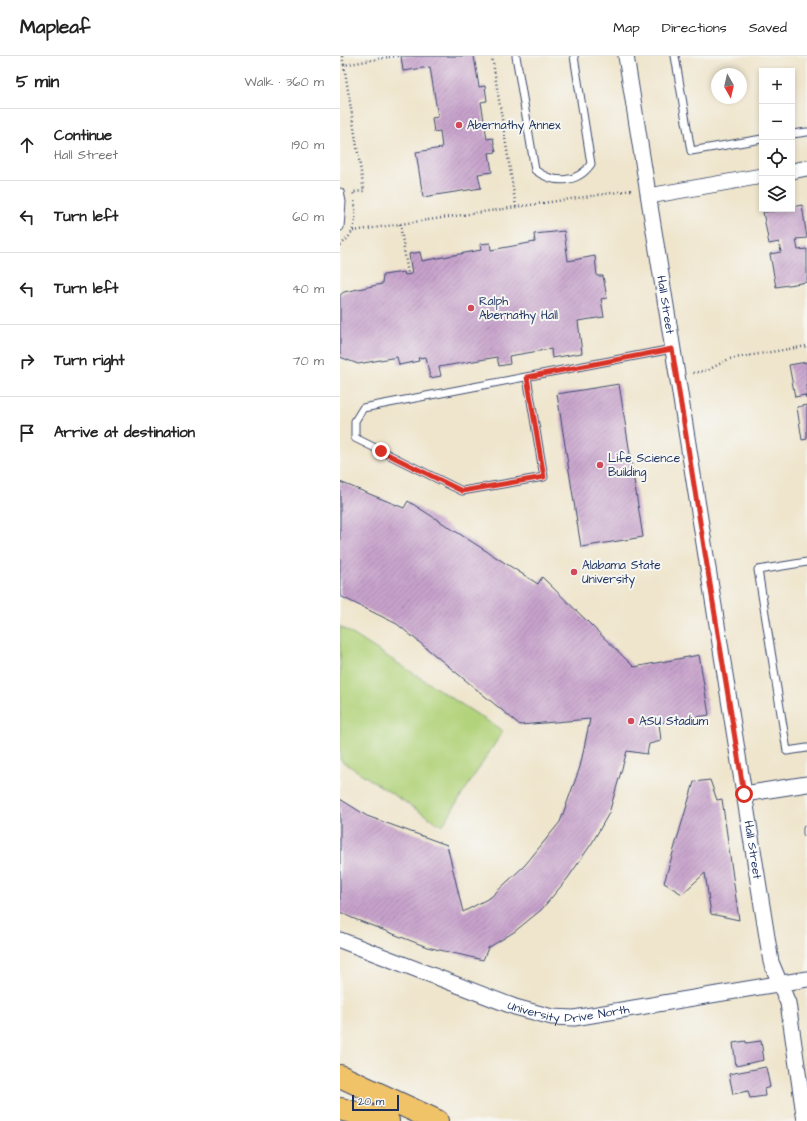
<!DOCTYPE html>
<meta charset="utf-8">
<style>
body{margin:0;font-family:"Architects Daughter",sans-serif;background:#f2f2f2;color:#222}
.controls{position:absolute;right:12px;top:12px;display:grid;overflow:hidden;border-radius:0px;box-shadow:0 2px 6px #0003}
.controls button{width:36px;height:36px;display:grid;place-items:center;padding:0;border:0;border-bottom:1px solid #e0e0e0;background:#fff;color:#222;font:20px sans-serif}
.compass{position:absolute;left:371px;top:12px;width:36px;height:36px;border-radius:50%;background:#fff;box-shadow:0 2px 6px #0003;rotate:172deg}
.scale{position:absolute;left:12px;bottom:10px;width:47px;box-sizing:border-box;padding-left:4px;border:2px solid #1b2f5e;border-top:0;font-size:11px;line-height:14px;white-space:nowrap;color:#1b2f5e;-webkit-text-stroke:3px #f6f6f2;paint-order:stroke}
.stop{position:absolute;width:12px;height:12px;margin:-9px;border:3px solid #d93025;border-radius:50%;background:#fff}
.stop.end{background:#d93025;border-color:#fff;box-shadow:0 1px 4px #0008}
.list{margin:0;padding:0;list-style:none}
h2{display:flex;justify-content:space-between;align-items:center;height:52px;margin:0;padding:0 16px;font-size:17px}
h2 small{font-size:13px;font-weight:400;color:#767676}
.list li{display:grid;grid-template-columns:26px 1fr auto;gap:12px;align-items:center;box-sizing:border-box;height:72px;padding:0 16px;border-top:1px solid #e0e0e0}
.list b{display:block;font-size:15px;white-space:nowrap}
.list p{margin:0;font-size:13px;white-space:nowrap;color:#767676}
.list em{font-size:13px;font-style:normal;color:#767676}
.icon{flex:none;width:22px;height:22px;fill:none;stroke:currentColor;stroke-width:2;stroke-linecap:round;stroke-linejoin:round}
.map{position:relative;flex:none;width:467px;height:1065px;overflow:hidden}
header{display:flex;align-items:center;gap:24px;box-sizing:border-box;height:56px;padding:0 20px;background:#fff;border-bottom:1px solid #e0e0e0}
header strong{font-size:19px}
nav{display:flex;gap:22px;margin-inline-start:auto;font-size:14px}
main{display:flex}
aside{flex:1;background:#fff}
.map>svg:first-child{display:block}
</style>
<header>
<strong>Mapleaf</strong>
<nav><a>Map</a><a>Directions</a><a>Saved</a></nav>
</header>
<main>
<aside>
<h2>5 min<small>Walk · 360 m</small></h2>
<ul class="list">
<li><svg class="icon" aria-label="ahead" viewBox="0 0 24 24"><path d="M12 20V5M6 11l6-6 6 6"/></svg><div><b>Continue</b><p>Hall Street</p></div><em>190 m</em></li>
<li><svg class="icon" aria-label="left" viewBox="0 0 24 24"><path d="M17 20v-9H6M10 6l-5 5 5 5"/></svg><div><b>Turn left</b></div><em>60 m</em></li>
<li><svg class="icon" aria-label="left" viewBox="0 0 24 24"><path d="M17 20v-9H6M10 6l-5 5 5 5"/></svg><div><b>Turn left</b></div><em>40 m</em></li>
<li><svg class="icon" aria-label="right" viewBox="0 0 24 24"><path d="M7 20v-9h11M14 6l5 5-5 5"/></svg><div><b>Turn right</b></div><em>70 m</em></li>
<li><svg class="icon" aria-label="arrive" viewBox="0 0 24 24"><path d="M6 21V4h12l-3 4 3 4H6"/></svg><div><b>Arrive at destination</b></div></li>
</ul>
</aside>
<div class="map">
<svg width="467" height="1065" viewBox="0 0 467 1065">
<defs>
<pattern id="building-hatch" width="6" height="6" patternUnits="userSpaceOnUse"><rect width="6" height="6" fill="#c7a2cb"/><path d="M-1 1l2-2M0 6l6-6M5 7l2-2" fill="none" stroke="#a184a8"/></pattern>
</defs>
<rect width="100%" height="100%" fill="#f6f6f2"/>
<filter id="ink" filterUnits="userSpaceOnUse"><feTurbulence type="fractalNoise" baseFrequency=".025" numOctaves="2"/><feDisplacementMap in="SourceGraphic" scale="8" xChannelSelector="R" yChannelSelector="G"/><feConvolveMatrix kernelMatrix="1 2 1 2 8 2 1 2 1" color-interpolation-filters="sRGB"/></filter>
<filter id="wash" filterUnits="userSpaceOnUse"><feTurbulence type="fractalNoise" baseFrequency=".012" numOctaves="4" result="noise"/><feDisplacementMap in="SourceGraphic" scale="16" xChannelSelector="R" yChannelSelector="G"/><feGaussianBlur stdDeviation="0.9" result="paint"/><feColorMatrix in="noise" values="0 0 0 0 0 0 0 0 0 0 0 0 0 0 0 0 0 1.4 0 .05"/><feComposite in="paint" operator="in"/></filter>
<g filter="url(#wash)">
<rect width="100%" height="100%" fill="#efe5cc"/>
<path fill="#b2d37b" stroke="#66816c" d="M 0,570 L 163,675 L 102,770 L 0,704 Z"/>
<g id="blocks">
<path fill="url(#building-hatch)" d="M 61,0 L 134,0 L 139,31 L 145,30 L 147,45 L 141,46 L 147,83 L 153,82 L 156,96 L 149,97 L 152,116 L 138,118 L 141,132 L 83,141 L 76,96 L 102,92 L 100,75 L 94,76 L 92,62 L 98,61 L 90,11 L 63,15 Z
M 462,149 L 467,182 L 456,183 L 458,194 L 467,193 L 467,226 L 436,231 L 430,198 L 441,196 L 439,186 L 429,188 L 423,156 L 452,153 L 452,151 Z
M 224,175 L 228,205 L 255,200 L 257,220 L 263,220 L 267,242 L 261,243 L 264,261 L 238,265 L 242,297 L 212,302 L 211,293 L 169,300 L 170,308 L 159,310 L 157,301 L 99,311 L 101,320 L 90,322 L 86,301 L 78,302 L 79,305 L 59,309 L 57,301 L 18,308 L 0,301 L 0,239 L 4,236 L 42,228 L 43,219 L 64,216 L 65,219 L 72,218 L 69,198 L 80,196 L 82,205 L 141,194 L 140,188 L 150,187 L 151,194 L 195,186 L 194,178 Z
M 467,306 L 467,343 L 466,343 L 465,339 L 455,341 L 449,309 Z
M 279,328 L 303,481 L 241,491 L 217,338 Z
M 467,349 L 467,383 L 462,384 L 457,351 Z
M 0,426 L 64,452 L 68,445 L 198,528 L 202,521 L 294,611 L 359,599 L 369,659 L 319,667 L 321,685 L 309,688 L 307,698 L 287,695 L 269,757 L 252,787 L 228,822 L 201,854 L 174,876 L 148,892 L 143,904 L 87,891 L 12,862 L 0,856 L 0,743 L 27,760 L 107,789 L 123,856 L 151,841 L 185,809 L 220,766 L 240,711 L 250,663 L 180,669 L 57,568 L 0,540 Z
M 370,724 L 377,744 L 382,743 L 399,864 L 371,858 L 365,817 L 342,838 L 324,827 L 354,726 Z
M 406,985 L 406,987 L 421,985 L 424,1004 L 396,1010 L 393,987 Z
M 426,1011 L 430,1031 L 424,1033 L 425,1040 L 410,1042 L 408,1035 L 393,1038 L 389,1018 Z"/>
</g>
</g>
<g filter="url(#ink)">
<use href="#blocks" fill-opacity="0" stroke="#3b4a6e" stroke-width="1"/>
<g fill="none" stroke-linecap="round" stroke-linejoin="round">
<g stroke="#3b4a6e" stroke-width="9">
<path id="lane" d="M 176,0 L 195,114 C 213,128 237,128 251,108 L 234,0
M 335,0 L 351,95 L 422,83
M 452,78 L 467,76
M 0,136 L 2,146 L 0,171
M 187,321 L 204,421 L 122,435 L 15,382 L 15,365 L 23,352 L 332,293
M 467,506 L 418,514 L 447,695 L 467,692
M 467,773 L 467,777"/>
</g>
<g stroke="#3b4a6e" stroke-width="17">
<g id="street">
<path id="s1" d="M 286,0 L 431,906 L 448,947 L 465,1065"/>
<path d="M 452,115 L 467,112"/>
<path d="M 309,140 L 422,120"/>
<path d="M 404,738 L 467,728"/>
<path id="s2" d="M 0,884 L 175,951 L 212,961 L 234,962 L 467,923"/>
</g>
</g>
<g stroke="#3b4a6e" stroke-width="24">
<path id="highway" d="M 0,1020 L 97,1065
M 0,1053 L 48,1065"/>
</g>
<path stroke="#3b4a6e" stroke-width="2.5" stroke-dasharray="1 3" stroke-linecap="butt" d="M 2,0 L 4,9 L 49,1 L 49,0
M 152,0 L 176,151
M 49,1 L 59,0
M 4,9 L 24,135 L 13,136 L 14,139
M 60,168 L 68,218
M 13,175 L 292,134
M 0,189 C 16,178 17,162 14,144
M 353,317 L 368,314 L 389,303 L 467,290"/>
<use href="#lane" stroke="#fff" stroke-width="7"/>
<use href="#street" stroke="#fff" stroke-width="15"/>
<use href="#highway" stroke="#f1c369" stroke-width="22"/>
</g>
</g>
<g fill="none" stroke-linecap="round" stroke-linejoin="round" filter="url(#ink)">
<path stroke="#d93025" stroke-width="5" d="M 41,395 L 122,435 L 204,421 L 187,321 L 332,293 L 404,738"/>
</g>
<g fill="#d1495b" stroke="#f6f6f2" stroke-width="1.5">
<circle cx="119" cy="69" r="4"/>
<circle cx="131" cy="252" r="4"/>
<circle cx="260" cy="409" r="4"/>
<circle cx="234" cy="516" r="4"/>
<circle cx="291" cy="665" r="4"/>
</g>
<g text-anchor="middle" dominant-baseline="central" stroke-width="4" stroke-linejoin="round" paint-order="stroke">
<g font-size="12" fill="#1b2f5e" stroke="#f6f6f2" text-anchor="start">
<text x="127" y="69">Abernathy Annex</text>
<text x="139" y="245">Ralph<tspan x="139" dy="14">Abernathy Hall</tspan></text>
<text x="268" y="402">Life Science<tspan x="268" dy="14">Building</tspan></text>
<text x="242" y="509">Alabama State<tspan x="242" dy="14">University</tspan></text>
<text x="299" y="665">ASU Stadium</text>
</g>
<g font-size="12" fill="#1b2f5e" stroke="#f6f6f2">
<text stroke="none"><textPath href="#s1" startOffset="252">Hall Street</textPath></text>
<text stroke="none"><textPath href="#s1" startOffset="804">Hall Street</textPath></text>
<text stroke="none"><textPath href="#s2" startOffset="242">University Drive North</textPath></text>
</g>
</g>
</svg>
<div class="controls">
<button>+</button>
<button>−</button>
<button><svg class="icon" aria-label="locate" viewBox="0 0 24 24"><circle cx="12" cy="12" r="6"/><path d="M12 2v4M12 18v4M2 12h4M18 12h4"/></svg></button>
<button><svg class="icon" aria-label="layers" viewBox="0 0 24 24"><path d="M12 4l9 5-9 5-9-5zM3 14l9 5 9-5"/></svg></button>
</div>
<svg class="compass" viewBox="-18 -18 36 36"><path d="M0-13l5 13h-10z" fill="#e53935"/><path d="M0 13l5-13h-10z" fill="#767676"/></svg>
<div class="scale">20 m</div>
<div class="stop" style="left:404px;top:738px"></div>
<div class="stop end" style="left:41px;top:395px"></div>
</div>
</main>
